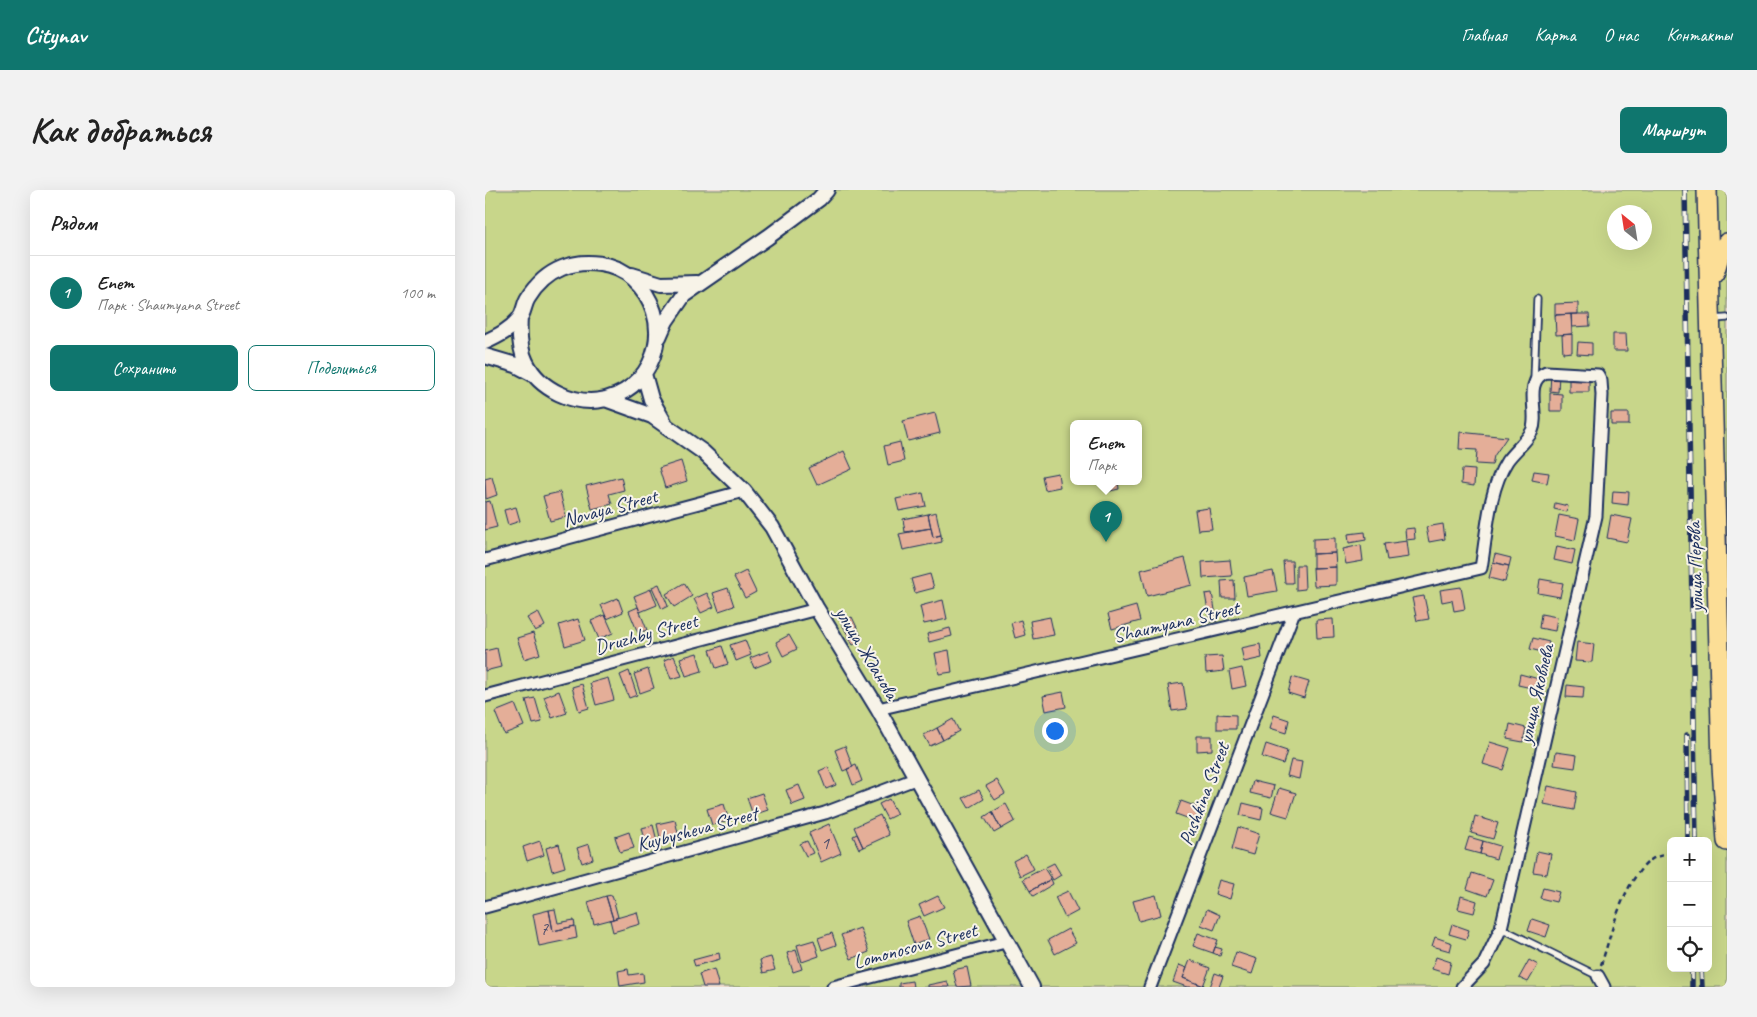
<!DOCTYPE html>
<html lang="ru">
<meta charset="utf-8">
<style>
body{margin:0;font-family:Caveat,sans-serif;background:#f2f2f2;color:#222}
.controls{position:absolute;right:15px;bottom:15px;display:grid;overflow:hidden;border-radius:8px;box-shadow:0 5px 20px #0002}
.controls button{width:45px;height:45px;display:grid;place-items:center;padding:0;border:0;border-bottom:1px solid #e0e0e0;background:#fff;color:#222;font:25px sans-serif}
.compass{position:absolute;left:1122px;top:15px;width:45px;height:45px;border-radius:50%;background:#fff;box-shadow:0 5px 20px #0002;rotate:330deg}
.you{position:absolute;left:569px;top:540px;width:18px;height:18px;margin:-12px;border:4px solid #fff;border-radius:50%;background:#1a73e8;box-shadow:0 0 0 8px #1a73e833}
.badge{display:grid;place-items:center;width:32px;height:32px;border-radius:50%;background:#0f766e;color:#fff;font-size:16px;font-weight:700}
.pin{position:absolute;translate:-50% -41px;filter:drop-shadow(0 1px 2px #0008)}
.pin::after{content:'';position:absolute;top:26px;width:18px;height:15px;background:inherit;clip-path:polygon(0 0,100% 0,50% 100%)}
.popup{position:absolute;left:585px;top:230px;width:72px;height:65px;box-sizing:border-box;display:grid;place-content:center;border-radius:8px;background:#fff;filter:drop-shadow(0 1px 4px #0005);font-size:16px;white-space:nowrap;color:#767676}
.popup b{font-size:19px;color:#222}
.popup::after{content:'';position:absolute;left:50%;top:100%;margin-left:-10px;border:10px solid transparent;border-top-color:#fff}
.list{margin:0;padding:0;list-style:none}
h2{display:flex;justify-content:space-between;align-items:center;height:65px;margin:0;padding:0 20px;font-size:21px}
h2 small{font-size:16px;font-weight:400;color:#767676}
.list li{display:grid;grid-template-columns:32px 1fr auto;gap:15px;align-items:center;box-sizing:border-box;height:75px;padding:0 20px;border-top:1px solid #e0e0e0}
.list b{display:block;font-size:19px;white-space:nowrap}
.list p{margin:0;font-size:16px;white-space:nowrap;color:#767676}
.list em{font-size:16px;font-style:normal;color:#767676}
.actions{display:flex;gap:10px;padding:15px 20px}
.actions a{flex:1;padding:11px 0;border:1px solid #0f766e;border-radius:8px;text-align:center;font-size:18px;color:#0f766e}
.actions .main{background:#0f766e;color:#fff}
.icon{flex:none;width:28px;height:28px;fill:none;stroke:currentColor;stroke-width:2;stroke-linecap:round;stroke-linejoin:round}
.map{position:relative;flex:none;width:1242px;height:797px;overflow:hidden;border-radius:8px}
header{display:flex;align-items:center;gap:30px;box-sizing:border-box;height:70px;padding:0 25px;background:#0f766e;color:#fff}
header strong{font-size:24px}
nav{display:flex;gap:28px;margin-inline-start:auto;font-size:18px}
.intro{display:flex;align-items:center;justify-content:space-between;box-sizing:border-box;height:120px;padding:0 30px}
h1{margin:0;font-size:35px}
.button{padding:12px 22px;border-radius:8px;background:#0f766e;color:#fff;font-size:18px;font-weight:700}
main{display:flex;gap:30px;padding:0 30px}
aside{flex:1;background:#fff;border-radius:8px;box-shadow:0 5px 20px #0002}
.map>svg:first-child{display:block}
</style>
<header>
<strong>Citynav</strong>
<nav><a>Главная</a><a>Карта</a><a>О нас</a><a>Контакты</a></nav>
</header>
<div class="intro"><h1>Как добраться</h1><a class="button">Маршрут</a></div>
<main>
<aside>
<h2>Рядом<small></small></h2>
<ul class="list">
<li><span class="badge">1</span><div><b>Enem</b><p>Парк · Shaumyana Street</p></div><em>100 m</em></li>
</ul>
<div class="actions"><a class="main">Сохранить</a><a>Поделиться</a></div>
</aside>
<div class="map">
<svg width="1242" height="797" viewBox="0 0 1242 797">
<rect width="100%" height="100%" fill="#f1ded0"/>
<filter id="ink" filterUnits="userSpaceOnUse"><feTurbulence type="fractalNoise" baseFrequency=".02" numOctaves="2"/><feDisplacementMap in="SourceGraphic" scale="10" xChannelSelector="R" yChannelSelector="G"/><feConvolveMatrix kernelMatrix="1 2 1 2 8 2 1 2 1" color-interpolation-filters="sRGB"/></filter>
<g filter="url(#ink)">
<path fill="#c8d68a" stroke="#728274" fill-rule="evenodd" d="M 0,0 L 1242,0 L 1242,797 L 0,797 ZM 1130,22 L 1160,22 L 1160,52 L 1130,52 ZM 588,233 L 654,233 L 654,291 L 588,291 ZM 1186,651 L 1223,651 L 1223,778 L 1186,778 Z"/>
<path fill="#e4ae98" stroke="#1b2f5e" d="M 1093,113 L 1093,124 L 1070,125 L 1070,114 Z
M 1086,124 L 1104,124 L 1105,136 L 1087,137 Z
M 1086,124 L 1087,144 L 1071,145 L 1070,125 Z
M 1087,144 L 1087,162 L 1078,163 L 1077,145 Z
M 1128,144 L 1141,144 L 1142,161 L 1128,161 Z
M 1093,152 L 1107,153 L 1107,165 L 1092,164 Z
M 1066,183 L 1074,184 L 1073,202 L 1065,201 Z
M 1084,188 L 1104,188 L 1104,202 L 1084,202 Z
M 1065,203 L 1077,204 L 1077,221 L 1065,221 Z
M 450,223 L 455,243 L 423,251 L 418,231 Z
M 1126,223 L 1144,223 L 1144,235 L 1126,235 Z
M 975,242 L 1022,247 L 1009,266 L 1007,275 L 991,274 L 992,260 L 974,259 Z
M 415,252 L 419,271 L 403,275 L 399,256 Z
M 359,261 L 367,279 L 332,295 L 324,278 Z
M 196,271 L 202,291 L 180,298 L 174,278 Z
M 977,279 L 990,280 L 989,296 L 976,294 Z
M 1049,281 L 1064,283 L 1062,293 L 1047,290 Z
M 573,283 L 575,297 L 560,300 L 557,286 Z
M 7,287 L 12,305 L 1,309 L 0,289 Z
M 136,287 L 139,300 L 124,304 L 127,314 L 107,319 L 101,296 Z
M 619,291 L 633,291 L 634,299 L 621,302 Z
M 1128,301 L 1144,302 L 1143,315 L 1127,313 Z
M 75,302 L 81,327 L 65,331 L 58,306 Z
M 438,303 L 441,316 L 414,321 L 411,309 Z
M 5,311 L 12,337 L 0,340 L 0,312 Z
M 1070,313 L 1083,316 L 1082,322 L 1069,319 Z
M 31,317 L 35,331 L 23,335 L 19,320 Z
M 724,318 L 727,339 L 713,340 L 710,320 Z
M 451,322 L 456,345 L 448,347 L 443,324 Z
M 443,324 L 446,338 L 420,342 L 418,329 Z
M 1074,325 L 1094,329 L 1090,350 L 1070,346 Z
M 1126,325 L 1147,329 L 1142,352 L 1122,348 Z
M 958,334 L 960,349 L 944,352 L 941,337 Z
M 446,338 L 448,347 L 456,345 L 457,352 L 418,360 L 414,344 Z
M 929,338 L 930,349 L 921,350 L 920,339 Z
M 880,342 L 881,350 L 864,353 L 863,344 Z
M 850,348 L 850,363 L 828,364 L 828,349 Z
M 922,351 L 924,367 L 902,370 L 899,354 Z
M 876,355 L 878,371 L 861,374 L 858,359 Z
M 1072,356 L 1090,360 L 1087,374 L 1069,370 Z
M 850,363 L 851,377 L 828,378 L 828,364 Z
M 1010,364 L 1026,368 L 1024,376 L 1008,372 Z
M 700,368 L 707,395 L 662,406 L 656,380 Z
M 745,370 L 747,386 L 718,388 L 717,372 Z
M 798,371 L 807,371 L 808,393 L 800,393 Z
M 1008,372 L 1024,376 L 1020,392 L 1004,388 Z
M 811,375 L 819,375 L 820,399 L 811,400 Z
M 851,377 L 851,395 L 829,396 L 828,378 Z
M 261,381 L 271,402 L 260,408 L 249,387 Z
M 788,381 L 792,401 L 762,406 L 759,387 Z
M 445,384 L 449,398 L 430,403 L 426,389 Z
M 1055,389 L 1078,393 L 1075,407 L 1053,403 Z
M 749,390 L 750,408 L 737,408 L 736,391 Z
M 199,393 L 207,406 L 189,417 L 181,404 Z
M 174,394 L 183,416 L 177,419 L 167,397 Z
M 976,397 L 980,419 L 969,421 L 967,410 L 957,412 L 955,400 Z
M 243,398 L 249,416 L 234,421 L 228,403 Z
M 166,399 L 172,415 L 155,422 L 149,406 Z
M 222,403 L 229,417 L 216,423 L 209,409 Z
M 727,403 L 732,431 L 725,432 L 720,404 Z
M 939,406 L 944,429 L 932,431 L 927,408 Z
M 133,408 L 138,422 L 122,429 L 116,415 Z
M 458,410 L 462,429 L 439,434 L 435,416 Z
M 651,416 L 655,431 L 627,439 L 623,424 Z
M 153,417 L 162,440 L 153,443 L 144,421 Z
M 53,422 L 60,436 L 50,441 L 42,428 Z
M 1056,424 L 1072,427 L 1070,441 L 1054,438 Z
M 120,425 L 128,443 L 114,449 L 106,431 Z
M 367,427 L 378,450 L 368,455 L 356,432 Z
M 565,427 L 569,445 L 548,449 L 545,431 Z
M 93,429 L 100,450 L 80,456 L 74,435 Z
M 848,429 L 849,447 L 832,448 L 831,430 Z
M 536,430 L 540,445 L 530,448 L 526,433 Z
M 465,438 L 467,446 L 444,452 L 442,444 Z
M 48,443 L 55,464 L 39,469 L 32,448 Z
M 304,445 L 312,459 L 298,466 L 291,452 Z
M 1048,448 L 1064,452 L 1061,463 L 1045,459 Z
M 260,450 L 266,465 L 251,471 L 245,455 Z
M 1092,452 L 1109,454 L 1107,472 L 1090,471 Z
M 775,454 L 777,468 L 759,472 L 756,458 Z
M 237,456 L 243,474 L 231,478 L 225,460 Z
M 12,458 L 16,477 L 0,481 L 0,461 Z
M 464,460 L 467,482 L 454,484 L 450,463 Z
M 283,461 L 287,471 L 269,478 L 265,468 Z
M 212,463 L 217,481 L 201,486 L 195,468 Z
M 189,466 L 197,486 L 186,489 L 179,470 Z
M 737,466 L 739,481 L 721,483 L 720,467 Z
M 757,478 L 761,496 L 747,499 L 744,481 Z
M 163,479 L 169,498 L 155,503 L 149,484 Z
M 144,481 L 152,505 L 144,508 L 135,485 Z
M 1035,484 L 1054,489 L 1051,499 L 1033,495 Z
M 807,487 L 824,492 L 819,508 L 803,503 Z
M 123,488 L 129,510 L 111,515 L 105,493 Z
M 698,493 L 702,519 L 687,521 L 683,495 Z
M 97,494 L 104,518 L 94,521 L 87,497 Z
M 1082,495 L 1099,497 L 1098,508 L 1081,507 Z
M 74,501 L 82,523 L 67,528 L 59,507 Z
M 578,502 L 581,517 L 561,521 L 558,506 Z
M 50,508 L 57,532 L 48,534 L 41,510 Z
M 30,514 L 39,536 L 19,544 L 10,522 Z
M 732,524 L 751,525 L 751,539 L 732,539 Z
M 789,525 L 804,530 L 801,543 L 785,538 Z
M 468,529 L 474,541 L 458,550 L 452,538 Z
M 1025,534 L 1041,538 L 1038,552 L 1022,549 Z
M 452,538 L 458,550 L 445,556 L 439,545 Z
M 712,546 L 727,546 L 727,560 L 712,561 Z
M 1005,552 L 1025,558 L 1018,580 L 998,574 Z
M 781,554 L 802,561 L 798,574 L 777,567 Z
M 360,556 L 368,577 L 358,581 L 350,560 Z
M 1071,562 L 1092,565 L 1090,578 L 1069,575 Z
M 806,570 L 817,572 L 814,589 L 802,586 Z
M 371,575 L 377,591 L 368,595 L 362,579 Z
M 343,577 L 351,595 L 341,599 L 334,581 Z
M 512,590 L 520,604 L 510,610 L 501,596 Z
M 768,591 L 789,596 L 786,608 L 765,603 Z
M 314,595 L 320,610 L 307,615 L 301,600 Z
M 1063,596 L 1092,602 L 1089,620 L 1059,614 Z
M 794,598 L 811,603 L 803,627 L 786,622 Z
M 494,600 L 499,609 L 484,618 L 478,608 Z
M 277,603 L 283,620 L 268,625 L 262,608 Z
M 404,609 L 412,624 L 402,629 L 394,614 Z
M 696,611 L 718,619 L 713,632 L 691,624 Z
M 758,613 L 778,618 L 776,630 L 755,625 Z
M 239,614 L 244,631 L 227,635 L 222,619 Z
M 521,614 L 530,631 L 516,639 L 507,622 Z
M 507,622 L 516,639 L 509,643 L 499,627 Z
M 395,625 L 404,645 L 378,657 L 369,637 Z
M 990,626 L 1013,633 L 1008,649 L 986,643 Z
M 190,630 L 194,647 L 176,652 L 172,634 Z
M 344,634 L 356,663 L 336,672 L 324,643 Z
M 168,635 L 172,651 L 161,654 L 157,638 Z
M 753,637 L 774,644 L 768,665 L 747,659 Z
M 144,642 L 149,658 L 135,662 L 130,647 Z
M 372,644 L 378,657 L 374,659 L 368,646 Z
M 984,647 L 998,651 L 995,664 L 980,660 Z
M 55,651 L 59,665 L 42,671 L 38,657 Z
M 322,651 L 328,663 L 321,666 L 315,654 Z
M 998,651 L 1015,656 L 1011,669 L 995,664 Z
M 74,654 L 80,677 L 67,681 L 61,658 Z
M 104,654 L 108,669 L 97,673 L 92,658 Z
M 1052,661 L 1066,664 L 1062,684 L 1048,682 Z
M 541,664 L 549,679 L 535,686 L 528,671 Z
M 569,673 L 576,685 L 568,690 L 561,677 Z
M 559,678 L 566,689 L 545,701 L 538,689 Z
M 987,683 L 1008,690 L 1002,706 L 982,699 Z
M 566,689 L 568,694 L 548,706 L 545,701 Z
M 734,690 L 749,694 L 745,709 L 730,704 Z
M 1058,698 L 1074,702 L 1071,712 L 1055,708 Z
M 583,701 L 593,721 L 580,728 L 570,707 Z
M 127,705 L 133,727 L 128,729 L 121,706 Z
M 671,705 L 676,725 L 654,731 L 648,711 Z
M 121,706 L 128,729 L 109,734 L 103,712 Z
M 453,706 L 459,717 L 439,726 L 434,715 Z
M 976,706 L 992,711 L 989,723 L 973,719 Z
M 70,719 L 73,733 L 89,730 L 90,736 L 68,741 L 64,720 Z
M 722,719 L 735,725 L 729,740 L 716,735 Z
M 64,720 L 68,741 L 90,736 L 92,748 L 54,756 L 48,724 Z
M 152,722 L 155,734 L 128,742 L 125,730 Z
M 435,726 L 444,749 L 429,755 L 421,731 Z
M 1047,729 L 1065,735 L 1061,747 L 1043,741 Z
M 967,734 L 984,740 L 981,749 L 964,744 Z
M 375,738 L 384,762 L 366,769 L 356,745 Z
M 583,739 L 591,753 L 570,764 L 563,750 Z
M 347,743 L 351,755 L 337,760 L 333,748 Z
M 713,743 L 733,750 L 728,763 L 708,756 Z
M 950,747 L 967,753 L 965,761 L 947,756 Z
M 329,750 L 334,766 L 317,772 L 312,755 Z
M 730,757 L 737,759 L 735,766 L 728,763 Z
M 311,760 L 317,779 L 308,782 L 302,763 Z
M 751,762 L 772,769 L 767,784 L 746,777 Z
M 234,763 L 235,769 L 210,776 L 208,770 Z
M 286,767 L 290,780 L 278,783 L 275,770 Z
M 951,767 L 966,772 L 963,784 L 947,779 Z
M 705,770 L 725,778 L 718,796 L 698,788 Z
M 1044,770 L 1053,775 L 1043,792 L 1034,788 Z
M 694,775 L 702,778 L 698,788 L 722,797 L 702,797 L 688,792 Z
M 482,777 L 486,796 L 472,797 L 468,780 Z
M 143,779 L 144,785 L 158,783 L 159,792 L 135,796 L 133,781 Z
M 229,779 L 234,797 L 218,797 L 214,784 Z
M 730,783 L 738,786 L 734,797 L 725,797 Z
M 427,791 L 428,797 L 414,797 L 414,793 Z
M 462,791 L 464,797 L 443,797 L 443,795 Z"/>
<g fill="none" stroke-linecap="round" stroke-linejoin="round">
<g stroke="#1b2f5e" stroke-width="9">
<path id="service" d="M 1229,129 L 1242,128
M 1049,190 L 1052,109
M 1016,738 L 1113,786"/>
</g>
<g stroke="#1b2f5e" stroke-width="15">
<path id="minor" d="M 0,370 L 259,301
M 0,506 L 332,419
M 393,519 L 996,378 C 1002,344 1003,301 1022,271 C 1029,261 1041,252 1047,241 C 1055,223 1037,192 1061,182 L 1113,185 L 1116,191 L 1117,205 L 1111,326 L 1016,738 L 999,774 L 977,797
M 0,717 L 340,623 L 430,589
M 1113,786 L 1119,797
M 348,797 L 520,752
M 665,797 L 808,424"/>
</g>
<g stroke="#1b2f5e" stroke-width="18">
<path id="tertiary" d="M 147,85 L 176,94 L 212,93
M 174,147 L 181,131 L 199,105 L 283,47 L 334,9 L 342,0
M 0,152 C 13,146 25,140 34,129 C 39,123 39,114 43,108 C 51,95 62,84 77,78 C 99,69 130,72 148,89 C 189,126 176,194 121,209 C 90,217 54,199 41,172 C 34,158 34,142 35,127
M 0,166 L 31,175 L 48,184
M 159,184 L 166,209 L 179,232
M 120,209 L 167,226 L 218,262 L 259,301 L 287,337 L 332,419 L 393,519 L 547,797"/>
</g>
<g stroke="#1b2f5e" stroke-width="22">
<path id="trunk" d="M 1222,0 L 1237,576 L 1242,651
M 1229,84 L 1234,66 L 1242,53"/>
</g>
<path stroke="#1b2f5e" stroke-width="2.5" stroke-dasharray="5 4" stroke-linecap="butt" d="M 1116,775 C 1127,742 1138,690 1167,669 C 1172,666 1180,665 1186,663"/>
<use href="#service" stroke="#f7f3e8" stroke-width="5.5"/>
<use href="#minor" stroke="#f7f3e8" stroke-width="11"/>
<use href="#tertiary" stroke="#f7f3e8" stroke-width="14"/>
<use href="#trunk" stroke="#fcde96" stroke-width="19"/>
<g stroke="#1b2f5e" stroke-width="5.5">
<path id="rail" d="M 1200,0 L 1211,651
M 1202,545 L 1203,651
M 1207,778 L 1207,797
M 1216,778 L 1217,797"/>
</g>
<use href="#rail" stroke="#f7f3e8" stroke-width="4" stroke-dasharray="11" stroke-linecap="butt"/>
</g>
</g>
<g text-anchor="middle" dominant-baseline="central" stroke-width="4" stroke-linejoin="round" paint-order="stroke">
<g font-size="18" fill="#4d4f6c">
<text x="340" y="653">1</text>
<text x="59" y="739">7</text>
</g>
<g font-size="20" fill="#1b2f5e" stroke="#f7f3e8">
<text transform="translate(125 318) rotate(-15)">Novaya Street</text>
<text transform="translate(1210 377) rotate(-92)">улица Перова</text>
<text transform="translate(691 432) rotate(-13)">Shaumyana Street</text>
<text transform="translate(161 444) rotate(-15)">Druzhby Street</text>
<text transform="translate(382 463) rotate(59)">улица Жданова</text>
<text transform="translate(1051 504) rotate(-77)">улица Яковлева</text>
<text transform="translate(719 604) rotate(-69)">Pushkina Street</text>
<text transform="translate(212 639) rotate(-15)">Kuybysheva Street</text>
<text transform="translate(430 756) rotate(-15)">Lomonosova Street</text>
</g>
</g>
</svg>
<div class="controls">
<button>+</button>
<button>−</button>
<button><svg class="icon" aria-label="locate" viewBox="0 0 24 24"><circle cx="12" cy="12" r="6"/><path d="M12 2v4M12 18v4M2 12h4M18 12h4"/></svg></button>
</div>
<svg class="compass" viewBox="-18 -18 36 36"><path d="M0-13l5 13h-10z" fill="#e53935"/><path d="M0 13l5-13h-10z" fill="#767676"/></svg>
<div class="you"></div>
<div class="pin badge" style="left:621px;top:352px">1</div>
<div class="popup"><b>Enem</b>Парк</div>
</div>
</main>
